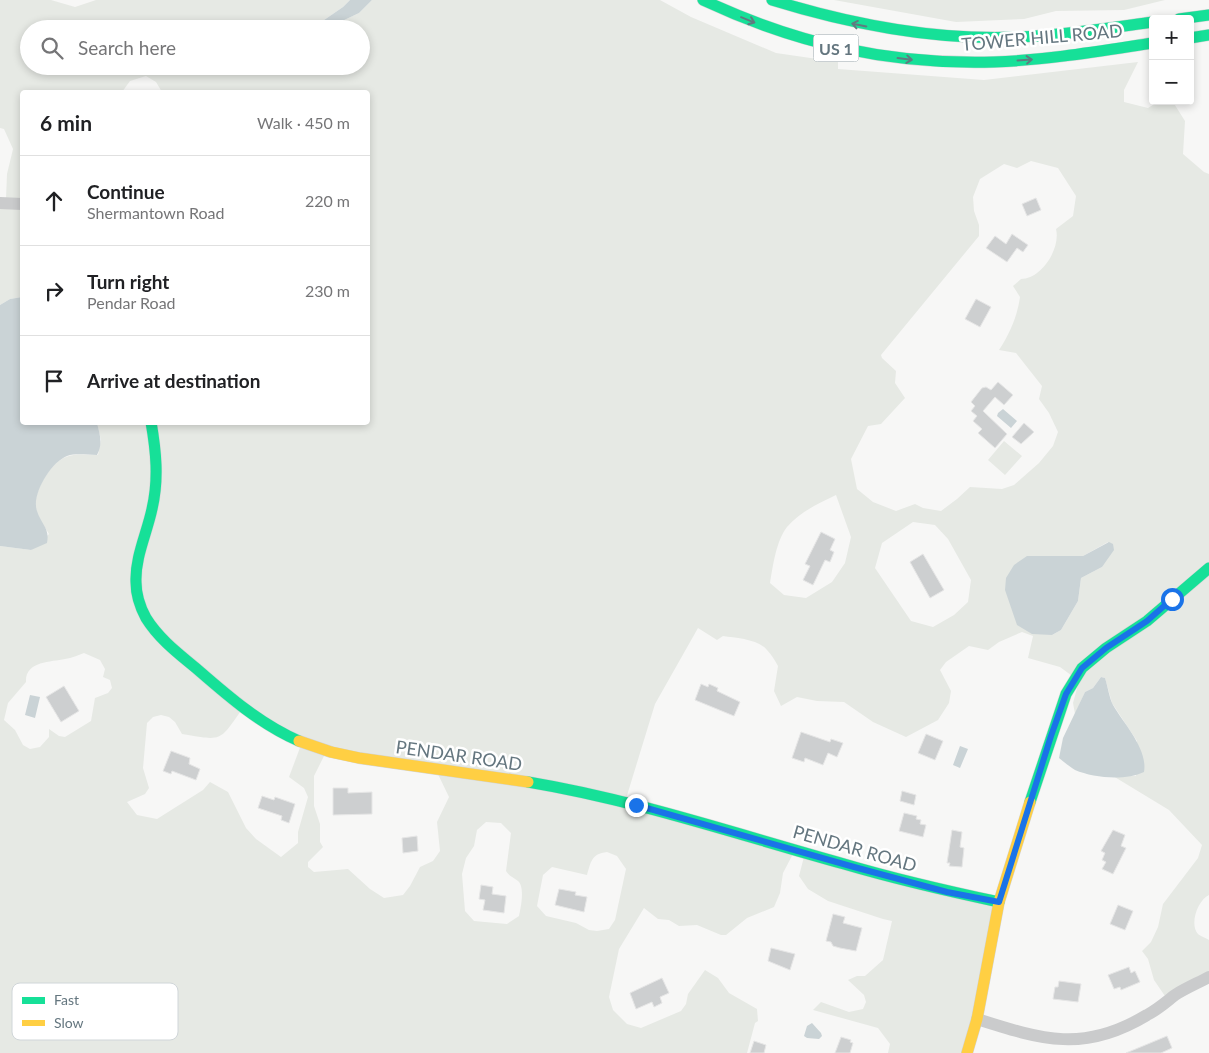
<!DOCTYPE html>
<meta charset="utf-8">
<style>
body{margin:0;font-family:Lato,sans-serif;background:#f2f2f2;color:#202124}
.controls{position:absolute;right:15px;top:15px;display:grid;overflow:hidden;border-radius:5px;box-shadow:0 2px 8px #0003}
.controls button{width:45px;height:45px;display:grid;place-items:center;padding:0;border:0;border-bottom:1px solid #e0e0e0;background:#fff;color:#202124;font:25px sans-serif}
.stop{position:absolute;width:15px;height:15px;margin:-11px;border:4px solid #1a73e8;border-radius:50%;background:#fff}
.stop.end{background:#1a73e8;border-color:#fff;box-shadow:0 1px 5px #0008}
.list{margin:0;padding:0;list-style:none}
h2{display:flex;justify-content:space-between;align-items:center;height:65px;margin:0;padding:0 20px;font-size:21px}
h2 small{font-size:16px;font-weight:400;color:#757577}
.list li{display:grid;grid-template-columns:32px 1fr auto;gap:15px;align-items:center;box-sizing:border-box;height:90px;padding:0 20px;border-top:1px solid #e0e0e0}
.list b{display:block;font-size:19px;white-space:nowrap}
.list p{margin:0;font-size:16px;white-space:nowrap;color:#757577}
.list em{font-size:16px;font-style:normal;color:#757577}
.icon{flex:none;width:28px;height:28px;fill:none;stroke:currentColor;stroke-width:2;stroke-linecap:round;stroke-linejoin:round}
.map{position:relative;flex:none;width:1209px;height:1053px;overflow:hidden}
.search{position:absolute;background:#fff;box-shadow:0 2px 8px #0003;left:20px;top:20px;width:350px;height:55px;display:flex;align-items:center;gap:12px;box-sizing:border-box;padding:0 18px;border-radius:28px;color:#757577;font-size:19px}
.panel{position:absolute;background:#fff;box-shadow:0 2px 8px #0003;left:20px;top:90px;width:350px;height:335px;border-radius:5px}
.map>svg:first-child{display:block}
</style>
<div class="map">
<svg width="1209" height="1053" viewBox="0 0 1209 1053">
<rect width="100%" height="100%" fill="#f7f7f6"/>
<path fill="#e6e9e4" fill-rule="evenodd" d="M 0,0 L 51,0 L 75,7 L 96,0 L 350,0 L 343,7 L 311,29 L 29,29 L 29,66 L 361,66 L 361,29 L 331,29 L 338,23 L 359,13 L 372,0 L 660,0 L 691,17 L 776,53 L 838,62 L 838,69 L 984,80 L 1138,62 L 1124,90 L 1124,102 L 1148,108 L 1159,101 L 1173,102 L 1185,121 L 1183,154 L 1204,172 L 1209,174 L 1209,895 C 1198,900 1189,924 1198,934 C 1200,936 1206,938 1209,940 L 1209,976 L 1167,999 L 1154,980 L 1148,959 L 1142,951 L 1151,942 L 1158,927 L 1163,904 L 1198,858 L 1202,845 L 1169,810 L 1113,776 L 1136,776 L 1137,741 L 1112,703 L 1105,678 L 1101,677 L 1093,688 L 1085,692 L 1075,714 L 1073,703 L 1079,681 L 1060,667 L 1028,658 L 1033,636 L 1022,632 L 999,642 L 988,650 L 969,646 L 946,662 L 940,670 L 951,691 L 949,703 L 938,720 L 906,737 L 873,722 L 844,702 L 817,701 L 797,697 L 781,706 L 774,691 L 778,666 C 775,661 772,655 767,650 C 758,639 736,638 723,636 L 717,640 L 698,628 L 655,704 L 625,802 L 795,850 L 783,873 L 780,893 L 774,907 L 747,918 L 726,935 L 721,935 L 697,925 L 679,926 L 669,920 L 658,919 L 644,908 L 619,949 L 609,997 L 613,1010 L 627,1024 L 641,1028 L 681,1011 L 686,1004 L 688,994 L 705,970 L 718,978 L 729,993 L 757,1009 L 758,1021 L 755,1023 L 747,1053 L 0,1053 L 0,546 L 31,550 L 49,534 C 45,527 37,517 36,509 C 32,493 51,462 66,457 C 76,453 87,455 98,455 L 101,440 L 97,423 L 368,422 L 368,92 L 162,92 L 156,82 L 146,76 L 130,81 L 122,92 L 22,92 L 22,297 L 10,299 L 0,305 L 0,202 L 6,199 L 7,174 L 13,149 L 4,129 L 0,128 ZM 1031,161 L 1058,168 L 1076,196 L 1073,216 L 1056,229 C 1061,249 1041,279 1021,279 L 1013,286 L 1020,297 C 1017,317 1010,333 999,350 L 1016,353 L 1042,386 L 1039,399 L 1049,413 L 1058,432 L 1053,446 L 1039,463 L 1014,485 L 1002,489 L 970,487 L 957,499 L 941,511 L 923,508 L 915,504 L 896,511 L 873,502 L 857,489 L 851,459 L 868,426 L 881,424 L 905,398 L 895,383 L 896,371 L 882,358 L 881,355 L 979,236 L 979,225 L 974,211 L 973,197 L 980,179 L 1004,164 L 1017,168 ZM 836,495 L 851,537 L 845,563 L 832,582 L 806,598 L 784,595 L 770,583 C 773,566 776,541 787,527 C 800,512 819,503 836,495 ZM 913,522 L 935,525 L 948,539 L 971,580 L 968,602 L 954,615 L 933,627 L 911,621 L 875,568 L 882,543 ZM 1108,542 L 1102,567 L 1081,578 L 1078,601 L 1061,630 L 1052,635 L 1075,557 L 1083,556 ZM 84,653 L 100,660 L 105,669 L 103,677 L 110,680 L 112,688 L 108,693 L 95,698 L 91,721 L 65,737 L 59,736 L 49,729 L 49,737 L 40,747 L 30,749 L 23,745 L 15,730 L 4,720 L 8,703 L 26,682 C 25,661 51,662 65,659 C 72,658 78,655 84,653 ZM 243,708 L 301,745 L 289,777 L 304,788 L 308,797 L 298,832 L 298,843 L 281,857 L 256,839 L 246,828 L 228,792 L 210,782 L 203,790 L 157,819 L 137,815 L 127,802 L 145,794 L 149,788 L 143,768 L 147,723 L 153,717 L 161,715 L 169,717 L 175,722 L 182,734 C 223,741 219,742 243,708 ZM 326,752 L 435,768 L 449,797 L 437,822 L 440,851 L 433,861 L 420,867 L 410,886 L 403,895 L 384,898 L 370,889 L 348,869 L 314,872 L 308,867 L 308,862 L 323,847 L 320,842 L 320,824 L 314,806 L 314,776 ZM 486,822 L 501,823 L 511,833 L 506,871 C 509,876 513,877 518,881 C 525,887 521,907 519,916 L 507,924 L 474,921 L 465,911 L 462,874 L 466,858 L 474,846 L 477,830 ZM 607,852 L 617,856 L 626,869 L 615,920 L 609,929 L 597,931 L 589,930 L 576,923 L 546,916 L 537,906 L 543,875 L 552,867 L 587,875 C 591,862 591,854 607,852 Z
M 834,0 L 1165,0 L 1124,10 L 1056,11 L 1024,19 L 956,22 Z
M 1004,441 L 1022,456 L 1005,475 L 988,460 Z
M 805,853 L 1004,905 L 970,1053 L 888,1053 L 890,1044 L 878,1028 L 813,1010 L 821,1002 L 849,1012 L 863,1009 L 866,1002 L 864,995 L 848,980 L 857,976 L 865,976 L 883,960 L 892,921 L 883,919 L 828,901 L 808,889 L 799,876 Z"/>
<path fill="#cad3d6" d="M 350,0 L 372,0 L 359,13 L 338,23 L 331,29 L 311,29 L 343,7 Z
M 22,297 L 22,422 L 97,423 C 100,435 103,444 97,455 C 87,455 76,453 67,456 C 51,462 31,495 37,511 C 41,524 50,528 47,543 L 31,550 L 0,546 L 0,305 L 10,299 Z
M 1003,409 L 1017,421 L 1011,428 L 997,416 L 998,413 Z
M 1109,542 L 1113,544 L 1114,550 L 1102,567 L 1081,578 L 1078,601 L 1061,630 L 1052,635 L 1032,634 L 1017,625 L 1005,590 L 1006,578 L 1014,565 L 1027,556 L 1083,556 Z
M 1101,677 L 1105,678 C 1108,687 1109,697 1113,705 C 1124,724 1148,749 1144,772 C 1125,781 1094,778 1075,770 C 1070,767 1064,762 1059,758 L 1063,738 L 1085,692 L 1093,688 Z
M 30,695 L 40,697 L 35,718 L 25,715 Z
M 960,746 L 968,749 L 960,768 L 953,765 Z
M 812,1023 L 821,1033 L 822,1036 L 819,1039 L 807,1038 L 804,1036 L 807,1026 Z"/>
<path fill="#cdcfd0" stroke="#e6e6e6" d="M 1036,198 L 1041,210 L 1027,216 L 1022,204 Z
M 1012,234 L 1028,245 L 1023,252 L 1017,248 L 1007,262 L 986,248 L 995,236 L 1006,244 Z
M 976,299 L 991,307 L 980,327 L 965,319 Z
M 998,382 L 1013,395 L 1004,405 L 995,397 L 983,411 L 1007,434 L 995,448 L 978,433 L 982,429 L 973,421 L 977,416 L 971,411 L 975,406 L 971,402 L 982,388 L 986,387 L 991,390 Z
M 1024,423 L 1034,432 L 1021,444 L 1012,437 Z
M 821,532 L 835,539 L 830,550 L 834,552 L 830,562 L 825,560 L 813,585 L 803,580 L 810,566 L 805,564 Z
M 923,554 L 944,590 L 930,598 L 910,562 Z
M 701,684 L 708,687 L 709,684 L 718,688 L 717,691 L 740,702 L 734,716 L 695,700 Z
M 64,686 L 79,711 L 61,722 L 46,697 Z
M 801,732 L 830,742 L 831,739 L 843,743 L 837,757 L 828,753 L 823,765 L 805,758 L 804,762 L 792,758 Z
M 926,734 L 943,741 L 935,760 L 918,753 Z
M 171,751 L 190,758 L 189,764 L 200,769 L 196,780 L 172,771 L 171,774 L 163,771 Z
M 333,788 L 348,788 L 348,793 L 372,792 L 372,814 L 333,815 Z
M 902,791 L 916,795 L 914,805 L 900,801 Z
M 262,796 L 274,800 L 275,797 L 295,804 L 289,823 L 281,820 L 282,816 L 258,808 Z
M 904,813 L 917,816 L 916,819 L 921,820 L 920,824 L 926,825 L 923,837 L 899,831 Z
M 952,830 L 962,832 L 960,847 L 964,848 L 962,867 L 949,866 L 950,863 L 947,863 Z
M 1113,830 L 1125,835 L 1121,846 L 1126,848 L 1113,874 L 1102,869 L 1106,862 L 1102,860 L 1105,853 L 1101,851 Z
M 417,836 L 418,851 L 403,853 L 402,838 Z
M 481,885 L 493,887 L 492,894 L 506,896 L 504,913 L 483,910 L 485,900 L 479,899 Z
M 559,889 L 576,892 L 575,895 L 587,897 L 584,912 L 555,905 Z
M 1118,905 L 1133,911 L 1125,930 L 1110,924 Z
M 833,914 L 845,917 L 843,923 L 862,928 L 856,951 L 840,948 L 833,946 L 831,942 L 826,941 Z
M 771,948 L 795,954 L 790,970 L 768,961 Z
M 1129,967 L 1131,973 L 1135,971 L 1140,982 L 1121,990 L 1120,987 L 1114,989 L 1108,975 Z
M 662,978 L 669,993 L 660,997 L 662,1003 L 654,1007 L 652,1002 L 636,1009 L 630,993 Z
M 1059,981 L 1081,984 L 1078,1002 L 1053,999 L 1055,987 L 1058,987 Z
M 1167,1036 L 1172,1048 L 1161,1053 L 1126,1053 Z
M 841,1037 L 851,1040 L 850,1042 L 853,1043 L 850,1053 L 835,1053 Z
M 754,1041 L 766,1045 L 764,1053 L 750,1053 Z"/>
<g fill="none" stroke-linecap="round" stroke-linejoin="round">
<g stroke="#d3d4d4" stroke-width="12">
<path id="fast" d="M 703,0 C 797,44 890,65 994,62 C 1048,60 1100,51 1153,43
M 772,0 C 853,25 935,41 1020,37 C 1065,35 1109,28 1153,22
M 1179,19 L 1209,15
M 1190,38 L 1209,35
M 151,422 C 156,451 159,479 152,509 C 147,533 135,557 136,582 C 136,595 140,607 146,618 C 159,639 179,654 197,669 C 228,696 260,724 299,741
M 528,782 C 636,800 739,835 844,864 C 895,879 947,891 999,902
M 1030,802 L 1066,694 L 1082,668 L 1106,648 L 1147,621 L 1209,568"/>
</g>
<g stroke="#d3d4d4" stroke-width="12">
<path id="slow" d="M 299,741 L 331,752 L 359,758 L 528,782
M 967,1053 L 977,1019 L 999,902 L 1030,802"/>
</g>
<path stroke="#cacbcc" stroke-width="12" d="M 0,203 L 22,204
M 977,1019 C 1043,1040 1084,1053 1147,1015 C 1157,1010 1166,1002 1175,995 C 1186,988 1198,983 1209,977"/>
<use href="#fast" stroke="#16e098" stroke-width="11"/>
<use href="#slow" stroke="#ffcf43" stroke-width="11"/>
</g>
<defs><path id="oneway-shaft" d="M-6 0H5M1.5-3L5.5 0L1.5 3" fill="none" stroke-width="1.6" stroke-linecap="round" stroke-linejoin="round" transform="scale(1.25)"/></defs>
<g stroke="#607b80">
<use href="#oneway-shaft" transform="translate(748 20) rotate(22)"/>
<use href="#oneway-shaft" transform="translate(859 25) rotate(-169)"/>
<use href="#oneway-shaft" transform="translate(905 59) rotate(7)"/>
<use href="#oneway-shaft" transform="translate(1025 60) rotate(-4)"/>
</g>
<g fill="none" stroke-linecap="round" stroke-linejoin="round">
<path stroke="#1a73e8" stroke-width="6" d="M 636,805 L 854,867 L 947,892 L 999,902 L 1051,736 L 1066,694 L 1082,668 L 1106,648 L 1147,621 L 1172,599"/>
</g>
<g text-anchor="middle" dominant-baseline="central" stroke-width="5" stroke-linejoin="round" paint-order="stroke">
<rect fill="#fff" stroke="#929fa5" stroke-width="1" x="813.5" y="34.5" width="45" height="27" rx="4"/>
<g font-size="16" font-weight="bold" fill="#64767f">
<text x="836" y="48">US 1</text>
</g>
<g font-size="18" fill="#64767f" stroke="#fff">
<text transform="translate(1042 37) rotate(-5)">TOWER HILL ROAD</text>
<text transform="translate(459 755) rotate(8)">PENDAR ROAD</text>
<text transform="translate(855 848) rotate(16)">PENDAR ROAD</text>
</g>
</g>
<rect x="12" y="983" width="166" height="57" rx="8" fill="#fff" stroke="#d0d6d9" stroke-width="1"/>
<rect x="22" y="997" width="23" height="7" fill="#16e098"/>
<rect x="22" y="1020" width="23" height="6" fill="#ffcf43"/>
<g font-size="14" fill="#64767f">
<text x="54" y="1005">Fast</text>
<text x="54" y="1028">Slow</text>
</g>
</svg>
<div class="controls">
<button>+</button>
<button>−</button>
</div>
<div class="stop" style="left:1172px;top:599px"></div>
<div class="stop end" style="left:636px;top:805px"></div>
<div class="search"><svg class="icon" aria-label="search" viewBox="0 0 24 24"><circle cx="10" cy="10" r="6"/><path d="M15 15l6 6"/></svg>Search here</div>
<section class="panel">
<h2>6 min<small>Walk · 450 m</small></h2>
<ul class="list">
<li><svg class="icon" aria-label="ahead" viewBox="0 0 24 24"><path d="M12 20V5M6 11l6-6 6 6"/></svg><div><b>Continue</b><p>Shermantown Road</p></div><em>220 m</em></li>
<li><svg class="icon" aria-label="right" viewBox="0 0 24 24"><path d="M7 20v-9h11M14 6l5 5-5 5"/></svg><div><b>Turn right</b><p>Pendar Road</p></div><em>230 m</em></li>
<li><svg class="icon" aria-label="arrive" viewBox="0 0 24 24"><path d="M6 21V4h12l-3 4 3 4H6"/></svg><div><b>Arrive at destination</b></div></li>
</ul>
</section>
</div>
